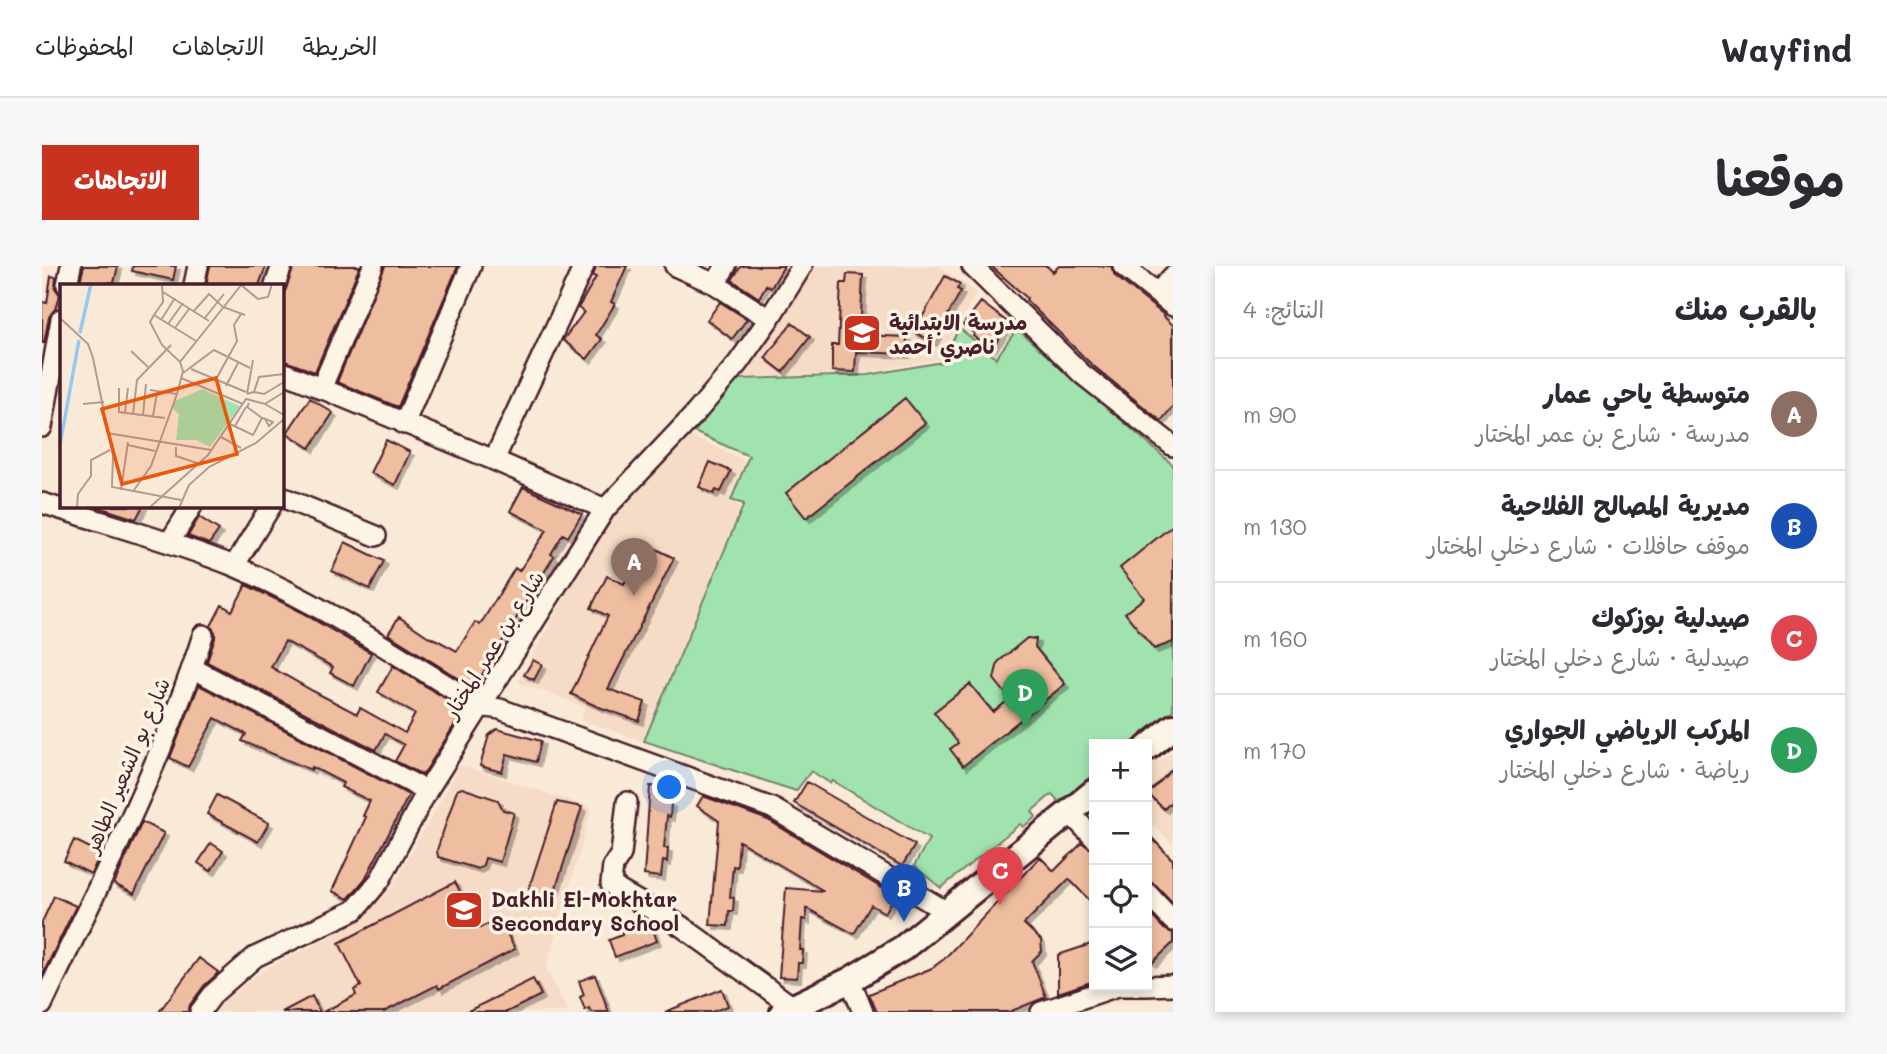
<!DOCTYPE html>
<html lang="ar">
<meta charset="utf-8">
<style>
body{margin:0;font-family:Mali,"Playpen Sans Arabic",sans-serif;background:#f7f7f7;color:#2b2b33;direction:rtl}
.controls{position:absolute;right:21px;bottom:21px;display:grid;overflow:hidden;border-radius:0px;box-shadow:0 4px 10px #0003}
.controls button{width:63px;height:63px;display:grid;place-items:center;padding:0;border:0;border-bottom:2px solid #e1e1e2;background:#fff;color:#2b2b33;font:35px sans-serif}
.you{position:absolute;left:628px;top:522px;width:24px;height:24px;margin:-18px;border:5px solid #fff;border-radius:50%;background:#1a73e8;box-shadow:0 0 0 10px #1a73e833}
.badge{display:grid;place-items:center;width:46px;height:46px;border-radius:50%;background:#c8321e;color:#fff;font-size:23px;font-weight:700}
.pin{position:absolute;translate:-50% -58px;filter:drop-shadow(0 2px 4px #0008)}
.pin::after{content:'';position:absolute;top:37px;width:24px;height:21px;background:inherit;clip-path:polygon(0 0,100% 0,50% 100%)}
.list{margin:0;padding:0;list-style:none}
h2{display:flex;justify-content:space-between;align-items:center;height:91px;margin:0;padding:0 28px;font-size:30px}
h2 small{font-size:23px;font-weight:400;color:#7c7c81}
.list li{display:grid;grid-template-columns:46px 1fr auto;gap:21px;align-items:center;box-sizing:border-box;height:112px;padding:0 28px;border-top:2px solid #e1e1e2}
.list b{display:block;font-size:26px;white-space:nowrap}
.list p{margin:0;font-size:23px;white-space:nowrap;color:#7c7c81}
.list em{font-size:23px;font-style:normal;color:#7c7c81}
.icon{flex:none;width:38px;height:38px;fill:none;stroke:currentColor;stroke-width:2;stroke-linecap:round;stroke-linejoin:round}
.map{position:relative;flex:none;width:1131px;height:746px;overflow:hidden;direction:ltr;border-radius:0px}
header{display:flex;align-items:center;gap:42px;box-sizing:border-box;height:98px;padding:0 35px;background:#fff;border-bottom:2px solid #e1e1e2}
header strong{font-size:33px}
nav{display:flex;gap:38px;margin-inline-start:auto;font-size:24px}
.intro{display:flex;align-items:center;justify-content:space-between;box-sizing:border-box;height:168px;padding:0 42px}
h1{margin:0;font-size:49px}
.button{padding:18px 32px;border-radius:0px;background:#c8321e;color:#fff;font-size:24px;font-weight:700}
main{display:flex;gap:42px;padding:0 42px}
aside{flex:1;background:#fff;border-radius:0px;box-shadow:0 4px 10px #0003}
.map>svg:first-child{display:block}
</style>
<header>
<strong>Wayfind</strong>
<nav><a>الخريطة</a><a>الاتجاهات</a><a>المحفوظات</a></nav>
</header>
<div class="intro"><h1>موقعنا</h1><a class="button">الاتجاهات</a></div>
<main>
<aside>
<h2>بالقرب منك<small>النتائج: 4</small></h2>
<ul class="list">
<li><span class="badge" style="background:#8d6e63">A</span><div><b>متوسطة ياحي عمار</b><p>مدرسة · شارع بن عمر المختار</p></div><em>90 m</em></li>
<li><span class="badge" style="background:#1a4fb4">B</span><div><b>مديرية المصالح الفلاحية</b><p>موقف حافلات · شارع دخلي المختار</p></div><em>130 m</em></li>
<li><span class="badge" style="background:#e0444e">C</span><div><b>صيدلية بوزكوك</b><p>صيدلية · شارع دخلي المختار</p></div><em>160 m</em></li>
<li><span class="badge" style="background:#2e9e5b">D</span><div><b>المركب الرياضي الجواري</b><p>رياضة · شارع دخلي المختار</p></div><em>170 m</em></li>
</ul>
</aside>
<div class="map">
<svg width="1131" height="746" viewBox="0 0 1131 746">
<defs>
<filter id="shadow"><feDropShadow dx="4" dy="4" stdDeviation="0" flood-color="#0004"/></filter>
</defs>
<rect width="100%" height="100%" fill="#f9ead7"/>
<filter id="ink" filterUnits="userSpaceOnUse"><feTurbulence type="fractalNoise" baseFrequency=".0143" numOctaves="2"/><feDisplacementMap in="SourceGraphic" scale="14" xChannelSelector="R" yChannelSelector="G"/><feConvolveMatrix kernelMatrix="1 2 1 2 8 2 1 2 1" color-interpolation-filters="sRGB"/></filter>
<g filter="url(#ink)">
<path fill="#f6dcc6" d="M 769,0 L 896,0 L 935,26 L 898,93 L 822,107 L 700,111 Z
M 646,169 L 703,194 L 686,235 L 699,240 L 600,475 L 539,454 L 543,441 L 476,416 L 571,243 Z
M 1131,485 L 1131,578 L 1105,553 L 1105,503 Z
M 418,499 L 550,542 L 504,703 L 527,746 L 173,746 L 181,735 L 223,703 L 298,666 L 350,621 Z"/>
<path fill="#a1e3ae" stroke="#76816c" stroke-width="2" d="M 917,62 L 954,92 L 975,63 L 1131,199 L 1131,444 L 1088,478 L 1052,478 L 1052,508 L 1017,536 L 1010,528 L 990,545 L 994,551 L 981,561 L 978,558 L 899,622 L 872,600 L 887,573 L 791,515 L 788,517 L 769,505 L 754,525 L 602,475 L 702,238 L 689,234 L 707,190 L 652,166 L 695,113 L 826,109 L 900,96 Z"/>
<path fill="#efbd9f" stroke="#4a1f2b" stroke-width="2" filter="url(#shadow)" d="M 42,0 L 76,0 L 72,17 L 68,16 L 68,19 L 37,19 Z
M 91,0 L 134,0 L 131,14 L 90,5 Z
M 168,0 L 224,0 L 217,19 L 164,19 Z
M 252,0 L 318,0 L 273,106 L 240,94 L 240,29 L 244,23 Z
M 343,0 L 416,0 L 356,141 L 295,116 Z
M 554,0 L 585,0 L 569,36 L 573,38 L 554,69 L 560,73 L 545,93 L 521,74 L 542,46 L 536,42 L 554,11 L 551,10 Z
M 699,0 L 742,0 L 729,22 L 724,19 L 717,32 L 690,14 Z
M 949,0 L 1005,0 L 1011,6 L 1017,0 L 1069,0 L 1073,10 L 1122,49 L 1121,50 L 1131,59 L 1131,140 L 1119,155 L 1049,98 L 984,34 L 985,32 Z
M 805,8 L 821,9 L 818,69 L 865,71 L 864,88 L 814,86 L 813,106 L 790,105 L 790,79 L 796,79 L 799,17 L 804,17 Z
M 9,10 L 14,11 L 13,22 L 18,29 L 13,43 L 7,51 L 2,77 L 0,77 L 0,36 L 5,37 Z
M 903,10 L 918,18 L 915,23 L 919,25 L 891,76 L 872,66 Z
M 678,36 L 705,53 L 690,73 L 665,54 Z
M 939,36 L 968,58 L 949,83 L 931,70 L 933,67 L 921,59 Z
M 750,57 L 768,71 L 741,106 L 723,92 Z
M 268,132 L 291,147 L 268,182 L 245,167 Z
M 863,132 L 883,157 L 764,252 L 744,227 Z
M 344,174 L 368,186 L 353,219 L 328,207 Z
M 668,196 L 689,205 L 679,226 L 674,224 L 672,228 L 657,221 Z
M 481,221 L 540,248 L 526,271 L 521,268 L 509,288 L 512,290 L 432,422 L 346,368 L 357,351 L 390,373 L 391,372 L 415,385 L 433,356 L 438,359 L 473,302 L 477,305 L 505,264 L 468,245 Z
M 53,240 L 101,240 L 94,253 Z
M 157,251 L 177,264 L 167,278 L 146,270 Z
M 1131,259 L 1131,376 L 1112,383 L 1083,347 L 1102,332 L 1078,302 Z
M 303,276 L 342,295 L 328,323 L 290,305 Z
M 603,277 L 632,292 L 566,423 L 603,436 L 597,455 L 554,440 L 529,428 L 566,350 L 549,342 L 565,310 L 582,318 Z
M 204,319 L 250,341 L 329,387 L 312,420 L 288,407 L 291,401 L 243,375 L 229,401 L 271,425 L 315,448 L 318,442 L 363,467 L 373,448 L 336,426 L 351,400 L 422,444 L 381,509 L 353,495 L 362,479 L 343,468 L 334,484 L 165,396 L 173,372 L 173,366 L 169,360 L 180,339 L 190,345 Z
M 985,372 L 994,373 L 993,381 L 1023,418 L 921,500 L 908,483 L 916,477 L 892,446 L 928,418 L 951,446 L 968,433 L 952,413 L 956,396 Z
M 491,394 L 500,399 L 492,414 L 482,409 Z
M 157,419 L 367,529 L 323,613 L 306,633 L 290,625 L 324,551 L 321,550 L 328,535 L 299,521 L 301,517 L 270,501 L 269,504 L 200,475 L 204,468 L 173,452 L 146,501 L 128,492 Z
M 455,463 L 499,475 L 494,496 L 465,488 L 460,506 L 438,500 L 447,469 Z
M 1131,502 L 1131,534 L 1122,543 L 1106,528 Z
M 765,516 L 873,579 L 860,600 L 752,537 Z
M 608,520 L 626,521 L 625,537 L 629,537 L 628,551 L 625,550 L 622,582 L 626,582 L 625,596 L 621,595 L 619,611 L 602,609 Z
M 420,522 L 456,534 L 461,544 L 472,547 L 458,596 L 443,592 L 441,599 L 436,603 L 396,591 L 395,584 L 415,524 Z
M 175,529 L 227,557 L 216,576 L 165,548 Z
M 661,530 L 726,554 L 853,630 L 843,647 L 829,639 L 812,668 L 764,642 L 764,654 L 760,653 L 758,684 L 761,684 L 760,697 L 756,697 L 755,712 L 737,711 L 744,622 L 782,625 L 697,575 L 695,601 L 691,600 L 688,631 L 692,632 L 691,645 L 687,645 L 686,660 L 668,659 L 677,555 L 655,540 Z
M 515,536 L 540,541 L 509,637 L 488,632 L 490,623 L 487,622 Z
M 100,556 L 122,567 L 92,628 L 72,618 Z
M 1105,567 L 1131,594 L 1131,637 L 1114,619 L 1105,615 Z
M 32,574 L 50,583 L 53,578 L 61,582 L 49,608 L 22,595 Z
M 169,577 L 181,585 L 169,605 L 156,597 Z
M 1040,577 L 1052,584 L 1052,639 L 1027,613 L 982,658 L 999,674 L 1000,685 L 990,695 L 1004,731 L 967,746 L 835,746 L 827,728 L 890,702 L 902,693 L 998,591 L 1012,605 Z
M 413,616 L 438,662 L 457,652 L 473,683 L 397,723 L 395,719 L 342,746 L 281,746 L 314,729 L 312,724 L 319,720 L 297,677 Z
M 12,630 L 34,640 L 0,710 L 0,656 Z
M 1105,645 L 1122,663 L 1131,667 L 1131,677 L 1110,697 L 1105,692 Z
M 609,658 L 615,675 L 573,691 L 567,674 L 580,669 L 580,665 L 593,660 L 594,664 Z
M 1052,677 L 1052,715 L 1016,727 L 1016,689 Z
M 157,692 L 176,706 L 173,710 L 162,720 L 148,739 L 146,746 L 117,746 Z
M 553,709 L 567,746 L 549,746 L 547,742 L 543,744 L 538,731 L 542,729 L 537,715 Z
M 491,713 L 499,729 L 465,746 L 424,746 Z
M 680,723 L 686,740 L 670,746 L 623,746 Z
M 270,730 L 278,746 L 240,746 Z"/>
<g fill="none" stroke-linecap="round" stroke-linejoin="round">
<g stroke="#4a1f2b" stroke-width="24">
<path id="minor" d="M 633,0 L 673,18 L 727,53
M 930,0 L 1040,108 L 1131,180
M 1081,0 L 1131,40
M 673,18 L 684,0
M 25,19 L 29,0
M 152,19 L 156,0
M 233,19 L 240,0
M 1115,27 L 1131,10
M 240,106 L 452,194 L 563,243
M 279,123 L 331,0
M 362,158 L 429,0
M 0,161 L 19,53
M 452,194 L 542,0
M 240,231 L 334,270
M 0,237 C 64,258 130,275 192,300 C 279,337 358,391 438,440 L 458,443 L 730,542 L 905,646
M 127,277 L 150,240
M 192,300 L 229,240
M 150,402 L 385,525
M 585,536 L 579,588 L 571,600 L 569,618 L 578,625 L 639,660 L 751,741
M 1027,546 L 1052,572
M 1105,627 L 1131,655
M 808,714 L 821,746
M 1105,720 L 1131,719
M 0,739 C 57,618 120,497 161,369
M 158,746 L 172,727 L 213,691 L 313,644 L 338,614 L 385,525 L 563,243 L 652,149 L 696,97 L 727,53 L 760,0
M 999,746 L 1076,720 L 1102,720"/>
</g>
<g stroke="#4a1f2b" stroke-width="30">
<path id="major" d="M 1105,482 L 1131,461
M 741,746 L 808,714 L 861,682 L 1052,526"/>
</g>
<use href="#minor" stroke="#fcf5e5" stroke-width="19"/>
<use href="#major" stroke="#fcf5e5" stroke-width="24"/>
</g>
</g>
<defs>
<g id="school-square" transform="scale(2.0125)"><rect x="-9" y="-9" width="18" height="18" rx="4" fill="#c8321e" stroke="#fcf5e5"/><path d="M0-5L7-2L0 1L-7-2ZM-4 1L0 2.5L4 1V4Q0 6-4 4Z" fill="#fff"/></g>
</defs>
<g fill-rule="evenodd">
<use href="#school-square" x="820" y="67"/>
<use href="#school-square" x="422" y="644"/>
</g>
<g text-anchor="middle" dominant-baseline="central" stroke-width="7" stroke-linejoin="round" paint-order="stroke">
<g font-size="21" font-weight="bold" fill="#4a1f2b" stroke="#fcf5e5" text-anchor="start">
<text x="847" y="55">مدرسة الابتدائية<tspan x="847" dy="24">ناصري أحمد</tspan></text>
<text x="449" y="632">Dakhli El-Mokhtar<tspan x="449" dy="24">Secondary School</tspan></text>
</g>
<g font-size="21" fill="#4a1f2b" stroke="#fcf5e5">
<text transform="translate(451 378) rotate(-58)">شارع بن عمر المختار</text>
<text transform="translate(84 499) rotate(-67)">شارع بو الشعير الطاهر</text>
</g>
</g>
<g transform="translate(18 18)">
<rect width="224" height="224" fill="#f9ead7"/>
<path d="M 142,105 L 180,122 L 150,163 L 136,156 L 116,156 L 119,130 L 112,124 L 115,117 Z" fill="#a1e3ae"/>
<path fill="none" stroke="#95c9f3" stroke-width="3.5" d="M 20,49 L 31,0M 0,161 L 19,56"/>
<path fill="none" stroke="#b39992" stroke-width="2" d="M 102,0 L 103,18 L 94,31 L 136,57M 181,1 L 198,15 L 208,13 L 212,0M 103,8 L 149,37M 133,28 L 149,10 L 163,23 L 185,31M 94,31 L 90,38 L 102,61 L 120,78M 0,34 L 28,60 L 33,74 L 53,172 L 52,203 L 121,216M 144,35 L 164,10M 101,36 L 115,14M 108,40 L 123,19M 115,44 L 129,25M 71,67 L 88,83M 131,85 L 186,108M 123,89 L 154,66 L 190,84M 121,94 L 183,120M 155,97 L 177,57 L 174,41 L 181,30M 166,102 L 178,79M 59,104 L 59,128 L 105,134M 90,106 L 117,110M 194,108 L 204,110 L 224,98M 187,110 L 194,108 L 199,93 L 224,90M 187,110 L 193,76M 23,120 L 44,118M 205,120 L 224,131M 65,128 L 68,104M 73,130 L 77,96 L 111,61M 83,131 L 86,100M 93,132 L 97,109M 203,134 L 213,138 L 209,142 L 205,135M 170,140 L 193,151 L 202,134 L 187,123 L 189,119M 175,142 L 186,123M 47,149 L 151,166M 161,153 L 181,164M 68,161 L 95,167M 116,163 L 116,172 L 137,179M 61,206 L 68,158M 74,206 L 91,182 L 117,110 L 123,87 L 120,78 L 182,0M 17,224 L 18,210 L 31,192 L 31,176 L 50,166M 89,224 L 148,171 L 186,115 L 205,120 L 224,108M 119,224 L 129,201 L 149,183 L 196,159 L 224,135"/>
<path fill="#e8590c" fill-opacity="0.15" stroke="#e8590c" stroke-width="3.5" d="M 156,94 L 177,170 L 62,200 L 42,125 Z"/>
<rect width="224" height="224" fill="none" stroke="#4a1f2b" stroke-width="3.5"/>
</g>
</svg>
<div class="controls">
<button>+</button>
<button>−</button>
<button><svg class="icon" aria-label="locate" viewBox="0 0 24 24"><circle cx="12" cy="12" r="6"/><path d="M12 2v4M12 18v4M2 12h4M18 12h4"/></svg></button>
<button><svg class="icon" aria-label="layers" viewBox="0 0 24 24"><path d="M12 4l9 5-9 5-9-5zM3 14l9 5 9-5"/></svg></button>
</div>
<div class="you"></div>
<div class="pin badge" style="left:592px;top:330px;background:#8d6e63">A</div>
<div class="pin badge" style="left:862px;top:656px;background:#1a4fb4">B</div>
<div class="pin badge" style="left:958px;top:639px;background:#e0444e">C</div>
<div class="pin badge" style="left:983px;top:461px;background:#2e9e5b">D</div>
</div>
</main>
